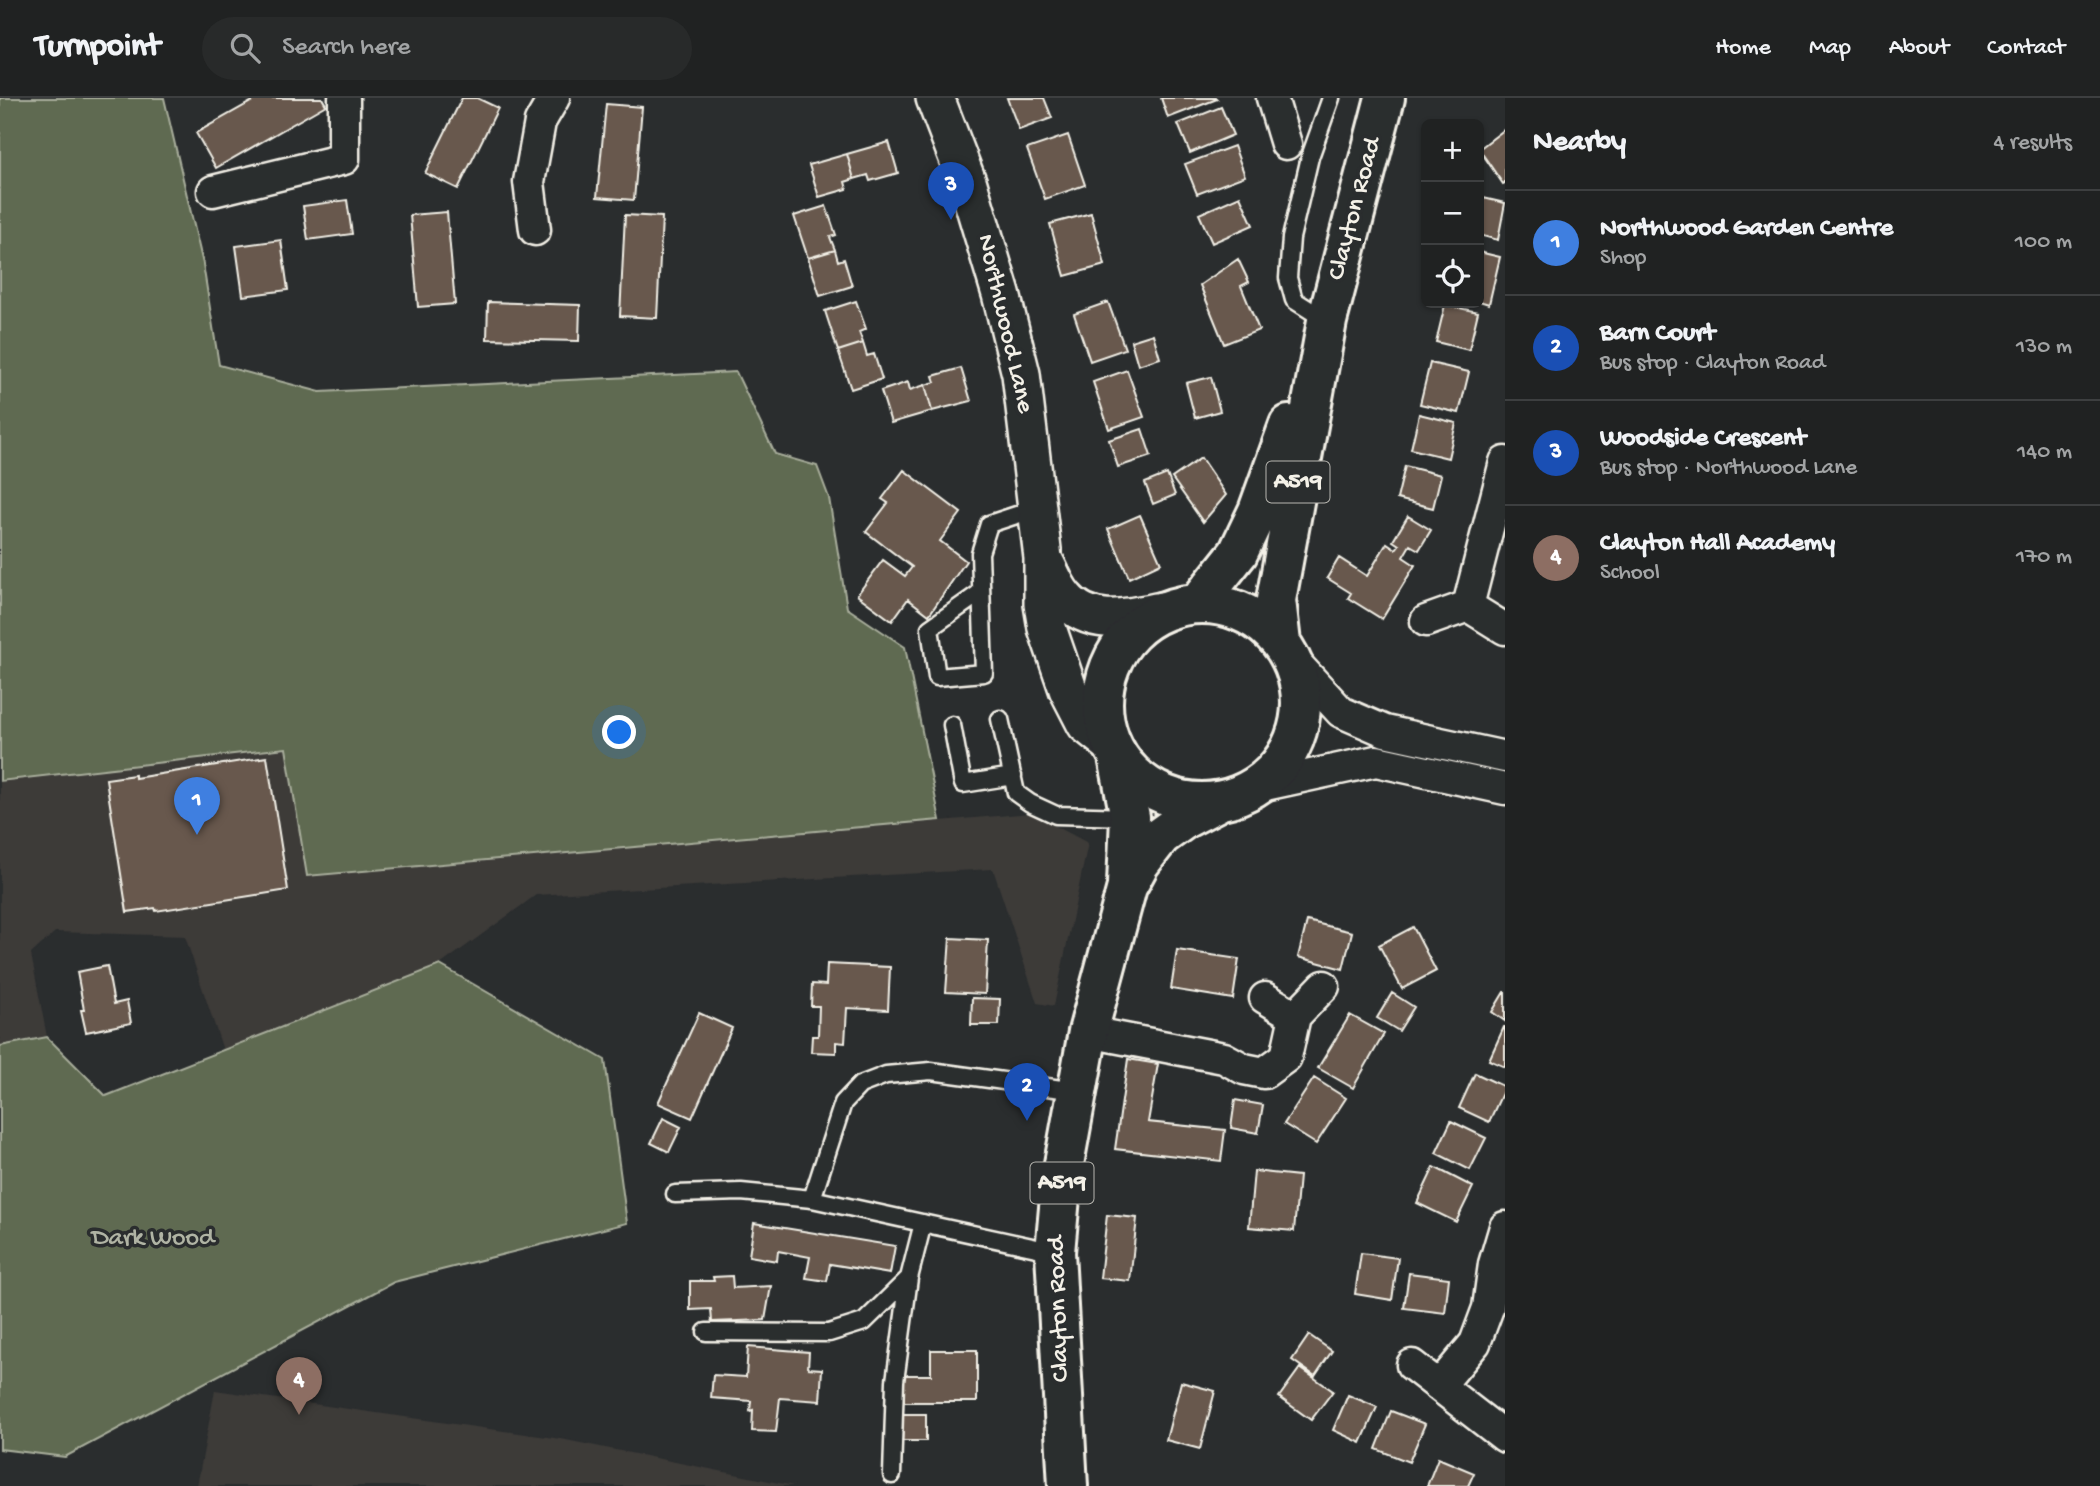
<!DOCTYPE html>
<meta charset="utf-8">
<style>
body{margin:0;font-family:"Gochi Hand",sans-serif;background:#282a2a;color:#f1f3f6}
.controls{position:absolute;right:21px;top:21px;display:grid;overflow:hidden;border-radius:10px;box-shadow:0 2px 5px #0004}
.controls button{width:63px;height:63px;display:grid;place-items:center;padding:0;border:0;border-bottom:2px solid #3d3f40;background:#202222;color:#f1f3f6;font:35px sans-serif}
.you{position:absolute;left:620px;top:635px;width:24px;height:24px;margin:-18px;border:5px solid #fff;border-radius:50%;background:#1a73e8;box-shadow:0 0 0 10px #1a73e833}
.badge{display:grid;place-items:center;width:46px;height:46px;border-radius:50%;background:#ffd166;color:#fff;font-size:23px;font-weight:700}
.pin{position:absolute;translate:-50% -58px;filter:drop-shadow(0 2px 4px #0008)}
.pin::after{content:'';position:absolute;top:37px;width:24px;height:21px;background:inherit;clip-path:polygon(0 0,100% 0,50% 100%)}
.list{margin:0;padding:0;list-style:none}
h2{display:flex;justify-content:space-between;align-items:center;height:91px;margin:0;padding:0 28px;font-size:30px}
h2 small{font-size:23px;font-weight:400;color:#a2a4a5}
.list li{display:grid;grid-template-columns:46px 1fr auto;gap:21px;align-items:center;box-sizing:border-box;height:105px;padding:0 28px;border-top:2px solid #3d3f40}
.list b{display:block;font-size:26px;white-space:nowrap}
.list p{margin:0;font-size:23px;white-space:nowrap;color:#a2a4a5}
.list em{font-size:23px;font-style:normal;color:#a2a4a5}
.icon{flex:none;width:38px;height:38px;fill:none;stroke:currentColor;stroke-width:2;stroke-linecap:round;stroke-linejoin:round}
.map{position:relative;flex:none;width:1505px;height:1388px;overflow:hidden}
header{display:flex;align-items:center;gap:42px;box-sizing:border-box;height:98px;padding:0 35px;background:#202222;border-bottom:2px solid #3d3f40}
header strong{font-size:33px}
nav{display:flex;gap:38px;margin-inline-start:auto;font-size:24px}
.search{width:490px;height:63px;background:#282a2a;display:flex;align-items:center;gap:18px;box-sizing:border-box;padding:0 24px;border-radius:38px;color:#a2a4a5;font-size:26px}
main{display:flex}
aside{flex:1;background:#202222}
.map>svg:first-child{display:block}
</style>
<header>
<strong>Turnpoint</strong>
<div class="search"><svg class="icon" aria-label="search" viewBox="0 0 24 24"><circle cx="10" cy="10" r="6"/><path d="M15 15l6 6"/></svg>Search here</div>
<nav><a>Home</a><a>Map</a><a>About</a><a>Contact</a></nav>
</header>
<main>
<div class="map">
<svg width="1505" height="1388" viewBox="0 0 1505 1388">
<rect width="100%" height="100%" fill="#2a2d2e"/>
<filter id="ink" filterUnits="userSpaceOnUse"><feTurbulence type="fractalNoise" baseFrequency=".0143" numOctaves="2"/><feDisplacementMap in="SourceGraphic" scale="14" xChannelSelector="R" yChannelSelector="G"/><feConvolveMatrix kernelMatrix="1 2 1 2 8 2 1 2 1" color-interpolation-filters="sRGB"/></filter>
<g filter="url(#ink)">
<path fill="#3c3a38" d="M 287,650 L 307,778 L 1031,715 L 1088,745 L 1054,908 L 1037,905 L 993,771 L 536,797 L 440,867 L 223,952 L 185,838 L 55,834 L 31,856 L 47,939 L 0,948 L 0,683 Z
M 215,1292 L 561,1341 L 794,1388 L 197,1388 Z"/>
<path fill="#5e6a51" stroke="#a9ae9c" stroke-width="2" d="M 0,0 L 164,0 L 203,166 L 219,267 L 320,294 L 736,274 L 775,356 L 817,368 L 829,400 L 847,510 L 905,549 L 940,722 L 307,778 L 286,650 L 0,683 Z
M 440,867 L 605,962 L 627,1125 L 394,1184 L 65,1359 L 0,1351 L 0,948 L 47,939 L 106,998 Z"/>
<path fill="#67594e" stroke="#f4f1e8" stroke-width="2" d="M 258,0 L 322,0 L 326,7 L 216,70 L 196,35 Z
M 462,0 L 477,0 L 498,10 L 458,91 L 425,75 Z
M 1007,0 L 1044,0 L 1052,20 L 1019,32 Z
M 1161,0 L 1216,0 L 1217,1 L 1168,20 Z
M 606,6 L 642,9 L 634,102 L 597,99 Z
M 1221,9 L 1233,37 L 1190,55 L 1178,26 Z
M 1505,31 L 1505,85 L 1503,86 L 1479,51 Z
M 1068,37 L 1085,87 L 1045,101 L 1027,51 Z
M 889,44 L 898,75 L 870,83 L 868,77 L 854,81 L 847,56 Z
M 1234,48 L 1245,78 L 1197,96 L 1185,66 Z
M 847,56 L 854,81 L 845,84 L 847,91 L 819,99 L 809,67 Z
M 1240,98 L 1253,127 L 1212,145 L 1199,116 Z
M 1479,99 L 1505,105 L 1498,142 L 1479,137 Z
M 347,102 L 352,136 L 308,142 L 303,108 Z
M 826,108 L 836,137 L 830,139 L 835,152 L 808,160 L 794,118 Z
M 447,114 L 455,206 L 418,209 L 410,117 Z
M 1091,115 L 1105,167 L 1065,178 L 1050,126 Z
M 625,117 L 662,119 L 657,220 L 620,218 Z
M 281,142 L 288,192 L 243,198 L 236,148 Z
M 835,152 L 838,163 L 844,161 L 852,188 L 820,198 L 808,160 Z
M 1479,154 L 1500,159 L 1489,206 L 1479,203 Z
M 1238,161 L 1249,184 L 1241,188 L 1259,232 L 1224,246 L 1200,187 Z
M 856,203 L 866,231 L 859,234 L 863,245 L 838,253 L 825,213 Z
M 488,204 L 580,207 L 579,243 L 487,241 Z
M 1108,204 L 1125,251 L 1090,263 L 1074,216 Z
M 1445,207 L 1478,214 L 1469,252 L 1436,244 Z
M 1153,236 L 1160,260 L 1138,267 L 1131,243 Z
M 863,245 L 867,258 L 874,256 L 882,281 L 851,291 L 838,253 Z
M 1430,265 L 1469,274 L 1459,315 L 1420,306 Z
M 961,270 L 971,303 L 932,313 L 925,287 L 935,284 L 933,278 Z
M 1127,272 L 1144,319 L 1109,331 L 1093,284 Z
M 1211,279 L 1220,313 L 1195,320 L 1186,285 Z
M 908,284 L 910,292 L 925,287 L 932,313 L 891,325 L 881,293 Z
M 1419,316 L 1456,325 L 1448,360 L 1411,351 Z
M 1142,331 L 1151,358 L 1118,369 L 1109,342 Z
M 1201,360 L 1226,397 L 1203,424 L 1172,380 Z
M 1405,368 L 1441,377 L 1433,410 L 1397,401 Z
M 904,372 L 961,415 L 940,443 L 966,463 L 929,517 L 908,501 L 892,523 L 857,497 L 883,462 L 905,478 L 912,469 L 866,434 L 888,405 L 882,401 Z
M 1167,376 L 1175,397 L 1153,406 L 1145,385 Z
M 1140,417 L 1161,465 L 1129,480 L 1108,431 Z
M 1408,418 L 1431,432 L 1419,452 L 1410,447 L 1403,459 L 1415,467 L 1382,521 L 1348,500 L 1351,495 L 1327,480 L 1339,460 L 1367,478 L 1387,445 L 1396,451 L 1399,447 L 1393,443 Z
M 267,659 L 288,792 L 156,813 L 155,810 L 127,814 L 106,681 L 135,677 L 135,680 Z
M 1307,823 L 1352,834 L 1343,871 L 1298,859 Z
M 1413,829 L 1436,873 L 1402,891 L 1379,847 Z
M 950,840 L 988,842 L 985,896 L 946,894 Z
M 1177,852 L 1239,861 L 1233,901 L 1171,891 Z
M 827,866 L 890,869 L 888,912 L 847,910 L 845,945 L 836,944 L 836,955 L 811,954 L 812,938 L 818,938 L 819,908 L 811,908 L 812,886 L 826,887 Z
M 107,868 L 114,906 L 127,903 L 131,925 L 86,934 L 81,912 L 84,912 L 77,874 Z
M 1504,894 L 1505,894 L 1505,923 L 1492,914 Z
M 1392,895 L 1414,909 L 1399,933 L 1377,920 Z
M 972,900 L 1000,901 L 999,927 L 971,927 Z
M 699,915 L 732,930 L 692,1020 L 658,1005 Z
M 1350,917 L 1384,936 L 1353,990 L 1318,970 Z
M 1504,929 L 1505,929 L 1505,969 L 1489,962 Z
M 1128,961 L 1158,966 L 1148,1024 L 1225,1032 L 1221,1063 L 1115,1051 Z
M 1475,975 L 1505,989 L 1489,1024 L 1459,1010 Z
M 1314,980 L 1346,1000 L 1316,1046 L 1284,1026 Z
M 1235,1002 L 1263,1007 L 1258,1035 L 1231,1030 Z
M 663,1020 L 681,1029 L 669,1054 L 651,1045 Z
M 1451,1023 L 1486,1040 L 1470,1072 L 1436,1055 Z
M 1434,1069 L 1473,1089 L 1456,1124 L 1417,1105 Z
M 1254,1073 L 1299,1078 L 1294,1133 L 1249,1129 Z
M 1107,1117 L 1137,1120 L 1130,1183 L 1100,1180 Z
M 754,1125 L 895,1148 L 890,1176 L 830,1166 L 827,1183 L 806,1180 L 810,1159 L 778,1153 L 777,1163 L 749,1158 Z
M 1361,1155 L 1398,1160 L 1392,1202 L 1355,1196 Z
M 1409,1175 L 1449,1180 L 1445,1215 L 1404,1210 Z
M 732,1178 L 733,1190 L 771,1188 L 765,1222 L 712,1224 L 711,1211 L 690,1212 L 690,1183 L 714,1183 L 713,1179 Z
M 1309,1237 L 1332,1253 L 1315,1278 L 1292,1262 Z
M 748,1249 L 809,1254 L 808,1270 L 822,1271 L 820,1303 L 780,1300 L 776,1334 L 752,1333 L 753,1312 L 750,1313 L 751,1303 L 711,1300 L 713,1277 L 746,1279 Z
M 931,1252 L 977,1252 L 977,1304 L 904,1304 L 904,1277 L 931,1277 Z
M 1300,1270 L 1333,1293 L 1311,1322 L 1279,1299 Z
M 1181,1284 L 1215,1293 L 1200,1351 L 1166,1342 Z
M 1348,1297 L 1377,1309 L 1361,1345 L 1333,1332 Z
M 1391,1313 L 1425,1326 L 1409,1364 L 1376,1351 Z
M 903,1316 L 926,1316 L 926,1343 L 902,1343 Z
M 1438,1360 L 1474,1375 L 1468,1388 L 1427,1388 Z"/>
<g fill="none" stroke-linecap="round" stroke-linejoin="round">
<g stroke="#f4f1e8" stroke-width="21">
<path id="service" d="M 1327,223 L 1294,202 L 1288,180 L 1291,140 L 1310,59 L 1331,0
M 981,494 L 930,530 L 937,579 L 984,575 L 980,455 L 989,426 L 1038,410
M 1000,621 L 1016,695 L 1030,705 L 1056,717 L 1130,719
M 952,627 L 963,686 L 1013,678
M 675,1096 L 741,1094 L 812,1101 L 1055,1154
M 812,1101 L 843,1005 L 860,987 L 886,977 L 931,973 L 1076,993
M 706,1234 L 829,1235 L 864,1224 L 909,1180 L 923,1125
M 892,1377 L 895,1283 L 909,1180"/>
</g>
<g stroke="#f4f1e8" stroke-width="35">
<path id="minor" d="M 1272,0 L 1286,46
M 213,93 L 344,61 L 344,0
M 535,132 L 529,84 L 540,24 L 554,0
M 1505,364 L 1468,508 L 1505,531
M 1426,523 L 1468,508
M 1294,563 L 1341,614 L 1385,633 L 1505,659
M 1256,689 L 1376,663 L 1505,691
M 1265,900 L 1295,918
M 1088,934 L 1224,960 L 1244,971 L 1264,975 L 1286,959 L 1295,918 L 1324,888
M 1412,1267 L 1505,1339
M 1440,1287 L 1475,1245 L 1488,1210 L 1494,1166 L 1505,1129"/>
</g>
<g stroke="#f4f1e8" stroke-width="42">
<path id="tertiary" d="M 935,0 L 968,86 L 1001,196 L 1021,276 L 1043,460 L 1043,506 L 1047,530 L 1068,591 L 1086,626 L 1111,646
M 1043,461 C 1050,473 1055,489 1064,499 C 1089,530 1128,520 1161,513"/>
</g>
<g stroke="#f4f1e8" stroke-width="44">
<path id="primary" d="M 1199,504 L 1238,455 L 1258,413 L 1289,327
M1103 605a99 99 0 1 1 198 0a99 99 0 1 1-198 0Z
M 1281,545 L 1276,502 L 1327,223 L 1385,0
M 1118,659 L 1130,719 L 1127,786
M 1068,1388 L 1055,1154 L 1062,1077 L 1088,934 L 1127,789 L 1140,765 L 1161,738 L 1186,720 L 1217,704"/>
</g>
<use href="#service" stroke="#2a2d2e" stroke-width="16"/>
<use href="#minor" stroke="#2a2d2e" stroke-width="30"/>
<use href="#tertiary" stroke="#2a2d2e" stroke-width="37"/>
<use href="#primary" stroke="#2a2d2e" stroke-width="38"/>
</g>
</g>
<g text-anchor="middle" dominant-baseline="central" stroke-width="7" stroke-linejoin="round" paint-order="stroke">
<g fill="#2a2d2e" stroke="#b7b6b0" stroke-width="2">
<rect x="1266.5" y="363.5" width="63" height="41" rx="5"/>
<rect x="1030.5" y="1064.5" width="63" height="41" rx="5"/>
</g>
<g font-size="24" font-weight="bold" fill="#f4f1e8">
<text x="1298" y="384">A519</text>
<text x="1062" y="1085">A519</text>
</g>
<g font-size="26" fill="#f4f1e8" stroke="#2a2d2e">
<text transform="translate(1356 111) rotate(-75)">Clayton Road</text>
<text transform="translate(1004 226) rotate(77)">Northwood Lane</text>
<text transform="translate(1060 1211) rotate(-92)">Clayton Road</text>
</g>
<g font-size="26" fill="#b0b4a4" stroke="#2a2d2e">
<text x="153" y="1141">Dark Wood</text>
</g>
</g>
</svg>
<div class="controls">
<button>+</button>
<button>−</button>
<button><svg class="icon" aria-label="locate" viewBox="0 0 24 24"><circle cx="12" cy="12" r="6"/><path d="M12 2v4M12 18v4M2 12h4M18 12h4"/></svg></button>
</div>
<div class="you"></div>
<div class="pin badge" style="left:197px;top:737px;background:#3f7fe0">1</div>
<div class="pin badge" style="left:1027px;top:1023px;background:#1a4fb4">2</div>
<div class="pin badge" style="left:951px;top:122px;background:#1a4fb4">3</div>
<div class="pin badge" style="left:299px;top:1317px;background:#8d6e63">4</div>
</div>
<aside>
<h2>Nearby<small>4 results</small></h2>
<ul class="list">
<li><span class="badge" style="background:#3f7fe0">1</span><div><b>Northwood Garden Centre</b><p>Shop</p></div><em>100 m</em></li>
<li><span class="badge" style="background:#1a4fb4">2</span><div><b>Barn Court</b><p>Bus stop · Clayton Road</p></div><em>130 m</em></li>
<li><span class="badge" style="background:#1a4fb4">3</span><div><b>Woodside Crescent</b><p>Bus stop · Northwood Lane</p></div><em>140 m</em></li>
<li><span class="badge" style="background:#8d6e63">4</span><div><b>Clayton Hall Academy</b><p>School</p></div><em>170 m</em></li>
</ul>
</aside>
</main>
